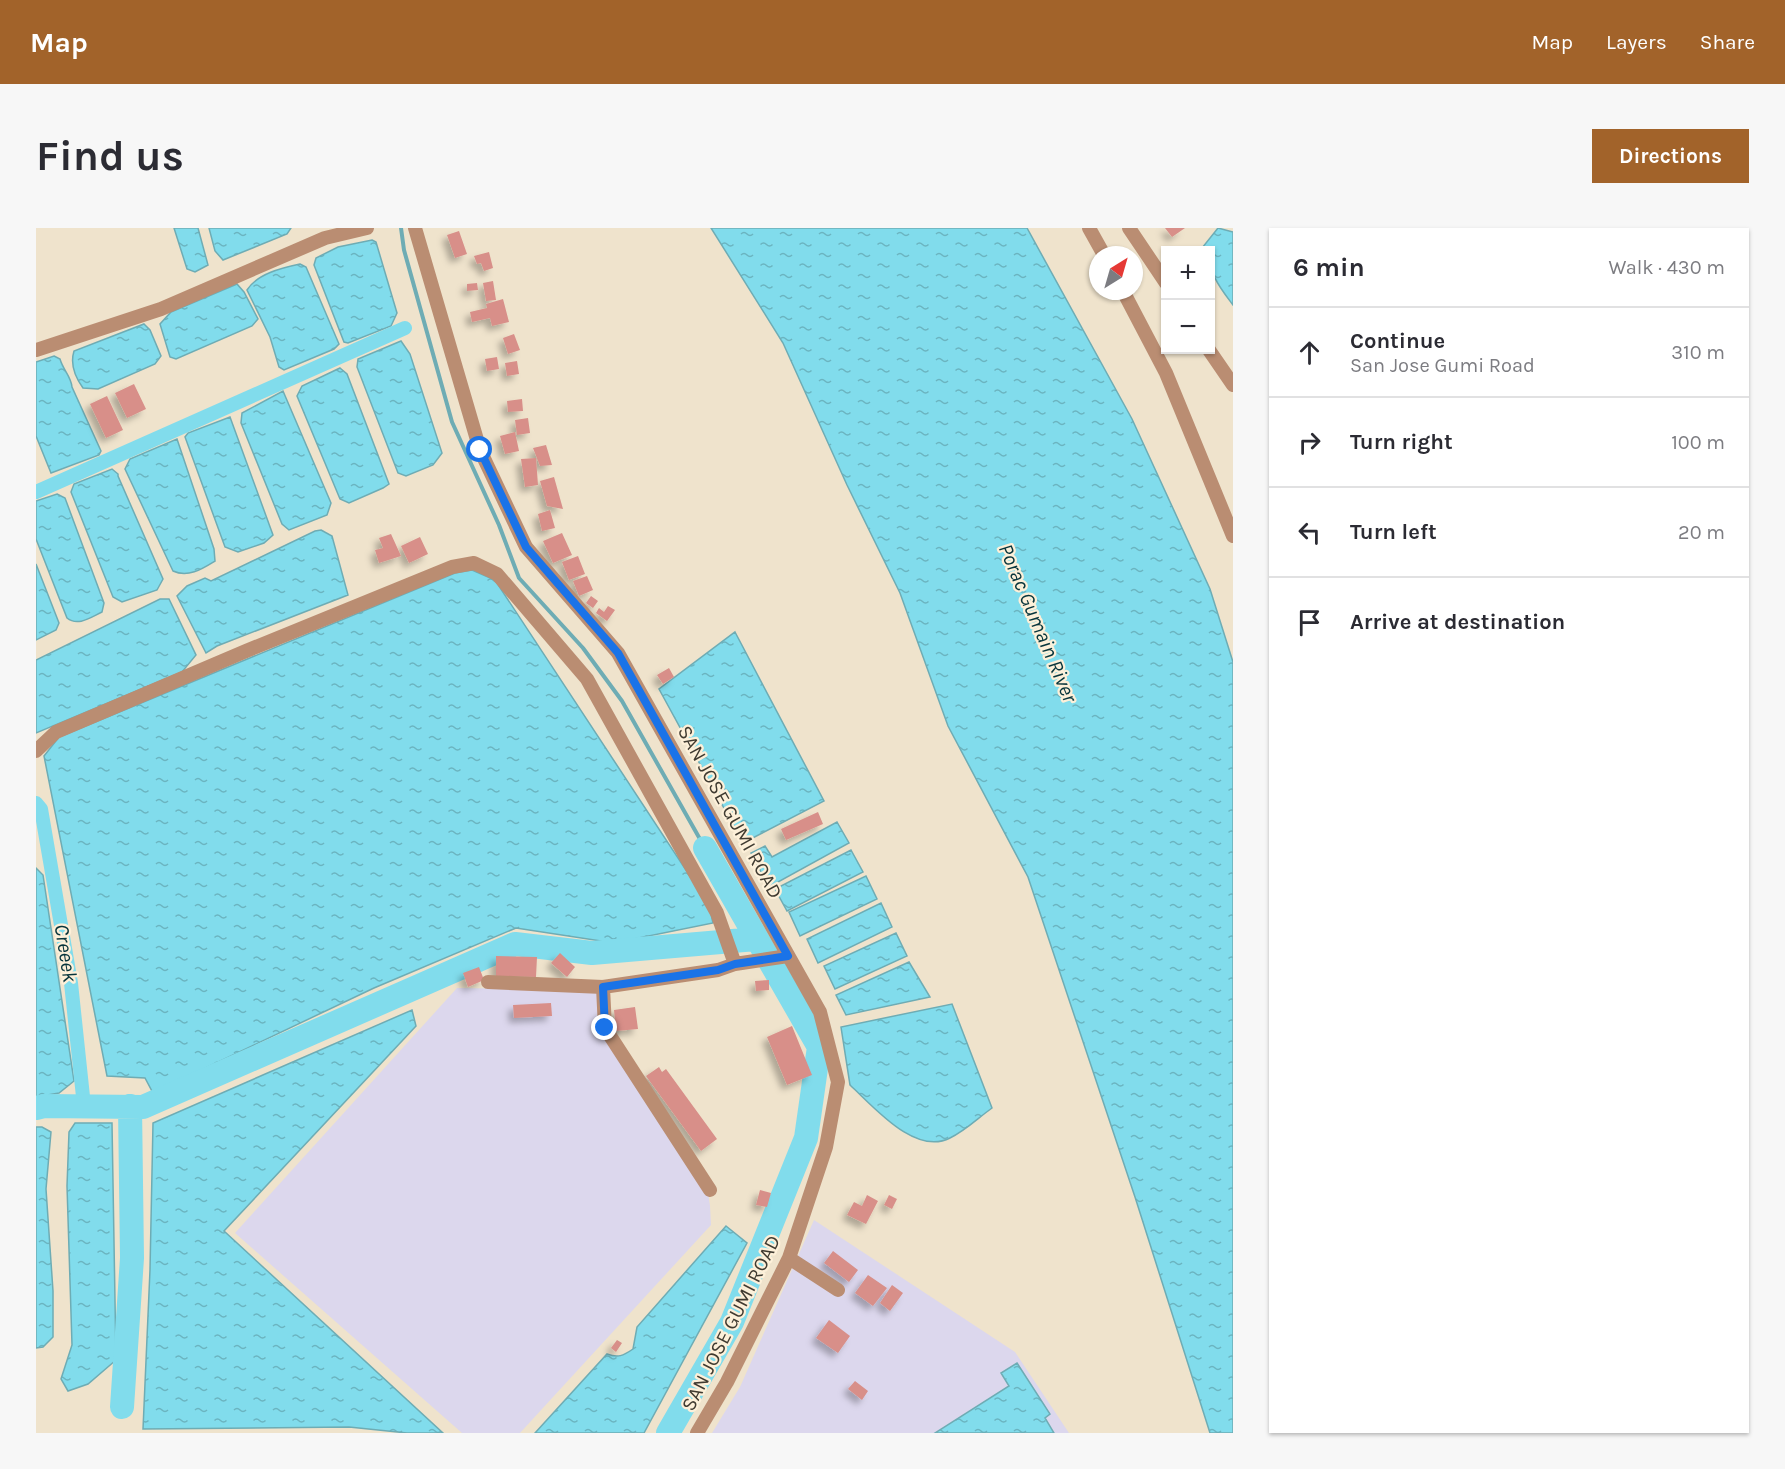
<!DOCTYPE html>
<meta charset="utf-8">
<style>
body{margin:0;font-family:Karla,sans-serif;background:#f7f7f7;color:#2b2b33}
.controls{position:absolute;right:18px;top:18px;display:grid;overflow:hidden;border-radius:0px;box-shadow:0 2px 4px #0004}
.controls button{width:54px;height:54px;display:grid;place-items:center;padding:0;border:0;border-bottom:2px solid #e1e1e2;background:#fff;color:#2b2b33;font:30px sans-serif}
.compass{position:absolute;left:1053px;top:18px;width:54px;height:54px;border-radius:50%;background:#fff;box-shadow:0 2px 4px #0004;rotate:37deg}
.stop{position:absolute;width:18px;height:18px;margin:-14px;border:4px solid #1a73e8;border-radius:50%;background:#fff}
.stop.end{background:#1a73e8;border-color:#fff;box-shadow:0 2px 6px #0008}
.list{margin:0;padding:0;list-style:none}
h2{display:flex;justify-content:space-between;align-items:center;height:78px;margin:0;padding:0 24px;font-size:26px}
h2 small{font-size:20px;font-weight:400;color:#7c7c81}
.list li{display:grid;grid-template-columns:39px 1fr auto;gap:18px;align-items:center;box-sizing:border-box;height:90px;padding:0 24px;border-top:2px solid #e1e1e2}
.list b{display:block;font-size:22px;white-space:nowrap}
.list p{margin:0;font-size:20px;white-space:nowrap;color:#7c7c81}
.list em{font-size:20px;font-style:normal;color:#7c7c81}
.icon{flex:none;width:33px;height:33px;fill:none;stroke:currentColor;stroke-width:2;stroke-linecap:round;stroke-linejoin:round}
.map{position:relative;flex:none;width:1197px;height:1205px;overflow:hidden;border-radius:0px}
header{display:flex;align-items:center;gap:36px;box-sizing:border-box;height:84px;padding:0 30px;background:#a2632a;color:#fff}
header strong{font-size:28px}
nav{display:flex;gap:33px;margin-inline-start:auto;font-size:21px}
.intro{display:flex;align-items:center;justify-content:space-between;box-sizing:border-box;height:144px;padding:0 36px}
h1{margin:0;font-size:42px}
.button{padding:15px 27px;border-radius:0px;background:#a2632a;color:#fff;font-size:21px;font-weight:700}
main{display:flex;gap:36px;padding:0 36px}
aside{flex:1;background:#fff;border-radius:0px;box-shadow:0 2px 4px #0004}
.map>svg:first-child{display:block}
</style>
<header>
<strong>Map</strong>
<nav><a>Map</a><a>Layers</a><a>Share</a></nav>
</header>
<div class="intro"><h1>Find us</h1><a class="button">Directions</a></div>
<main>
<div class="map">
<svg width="1197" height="1205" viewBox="0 0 1197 1205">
<defs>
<pattern id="water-ripples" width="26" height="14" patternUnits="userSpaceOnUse" patternTransform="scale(1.5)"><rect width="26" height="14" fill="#81dcec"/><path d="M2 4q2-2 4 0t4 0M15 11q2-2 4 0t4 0" fill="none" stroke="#6bb4c0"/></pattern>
<filter id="shadow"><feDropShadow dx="-5" dy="5" stdDeviation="3" flood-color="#0004"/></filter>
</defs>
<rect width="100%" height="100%" fill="#efe3cc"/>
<path fill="#dcd7ed" d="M 421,760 L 562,762 L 564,801 L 672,964 L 674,978 L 675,997 L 484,1205 L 426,1205 L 199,1005 Z
M 778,992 L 979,1124 L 1033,1205 L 676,1205 L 704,1159 Z"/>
<path fill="url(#water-ripples)" stroke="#6eacb4" stroke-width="1.5" d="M 138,0 L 162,0 L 172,37 L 159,44 L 151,41 Z
M 173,0 L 255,0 L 251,6 L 187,32 L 179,23 Z
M 675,0 L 991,0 L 1096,191 L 1174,361 L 1197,434 L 1197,1205 L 1174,1205 L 1099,969 L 992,649 L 912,498 L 864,365 L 811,257 L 747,115 Z
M 1182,0 L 1197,4 L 1197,77 C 1182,57 1174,48 1174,22 L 1167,22 L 1166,20 Z
M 336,12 L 340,14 L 361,85 L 355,98 L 312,115 L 308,114 L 278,37 L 280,30 L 302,19 Z
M 264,36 L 270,39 L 303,116 L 298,121 L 248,142 L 243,139 L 234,109 L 211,62 C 221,46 245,40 264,36 Z
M 201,56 L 208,64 L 222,91 L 216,98 L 140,131 L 134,129 L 124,96 L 135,84 Z
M 108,96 L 114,102 L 125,128 L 119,136 L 62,161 L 47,160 C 39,149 34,136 38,123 Z
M 365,113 L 374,126 L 406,225 L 397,237 L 370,248 L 362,245 L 321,139 L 322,131 Z
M 18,128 L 24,131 C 27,142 35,148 36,159 L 65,223 L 63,227 L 15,245 L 0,208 L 0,134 Z
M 304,140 L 311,146 L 353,256 L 347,260 L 313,275 L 304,271 L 261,168 L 266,158 Z
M 247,163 L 295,275 L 291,287 L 253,302 L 246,296 L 205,195 L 206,185 Z
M 194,189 L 237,307 L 228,315 L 202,324 L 189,319 L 149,209 L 152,205 Z
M 141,211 L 178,321 L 179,333 C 166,341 152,350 137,343 L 89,241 L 94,231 Z
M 76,241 L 82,246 L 82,248 L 127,351 L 121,362 L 86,374 L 77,369 L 35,264 L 38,256 Z
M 21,266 L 29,270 L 68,375 L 66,384 C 55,389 42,399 31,390 L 0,311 L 0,273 Z
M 285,302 L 296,308 L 312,367 L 181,418 L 170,425 L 141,368 L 151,358 L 169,350 L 175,353 L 279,303 Z
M 0,336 L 23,395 L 20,402 L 0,412 Z
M 436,342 L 459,352 L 673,677 L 677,695 L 578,715 L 480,700 L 338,760 L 117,865 L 109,850 L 71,848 L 8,528 L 23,509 L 419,345 Z
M 124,371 L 133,371 L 160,427 L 146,444 L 0,505 L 0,432 Z
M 699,404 L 788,573 L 707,615 L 623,461 Z
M 801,594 L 813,615 L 733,659 L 715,625 L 729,618 L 736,629 Z
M 815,622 L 827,644 L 751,683 L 739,661 Z
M 0,640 L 7,647 L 38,853 L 23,865 L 0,869 Z
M 830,648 L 841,671 L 764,708 L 753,684 Z
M 845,675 L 856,699 L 782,735 L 771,711 Z
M 860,705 L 871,728 L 799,761 L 788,738 Z
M 873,734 L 894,769 L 810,787 L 800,767 Z
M 916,776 L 956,880 C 942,890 929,903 914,910 C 879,928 838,879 814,857 L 805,799 Z
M 376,782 L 380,798 L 188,1003 L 407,1205 L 371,1205 L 313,1199 L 107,1201 L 114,1042 L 117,895 Z
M 39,895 L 76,895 L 80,1132 L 52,1156 L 32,1163 L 25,1151 L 36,1117 L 31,958 L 33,904 Z
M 0,899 L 6,899 L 15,904 L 10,961 L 17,1063 L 17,1109 L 7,1119 L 0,1120 Z
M 690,998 L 711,1015 L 608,1205 L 499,1205 L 571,1126 C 582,1130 587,1128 597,1121 L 601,1099 Z
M 981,1135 L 1014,1186 L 1009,1190 L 1018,1205 L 899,1205 L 973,1158 L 965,1145 Z"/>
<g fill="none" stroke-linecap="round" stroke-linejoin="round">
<path stroke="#6eacb4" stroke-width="4" d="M 365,0 L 368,22 L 416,194 L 463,297 L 483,350 L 547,420 L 586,473 L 669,620"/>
<path stroke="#81dcec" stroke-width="14" d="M 0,264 L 369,100
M 0,575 L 5,581 L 35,755 L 48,878"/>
<path stroke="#81dcec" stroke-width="24" d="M 0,880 L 8,878 L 107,879 L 479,716 L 556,725 L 720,711
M 86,1179 L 96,1030 L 94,878
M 632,1205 L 696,1094 L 770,910 L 783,819 L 669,620"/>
</g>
<path fill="#d88f89" filter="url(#shadow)" d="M 1129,0 L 1149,0 L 1136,9 Z
M 423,3 L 431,26 L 419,30 L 411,7 Z
M 453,24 L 457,40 L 448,43 L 445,35 L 441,36 L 438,28 Z
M 457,53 L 460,72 L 450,73 L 447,55 Z
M 441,55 L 442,62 L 431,63 L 431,56 Z
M 467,71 L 473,94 L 456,98 L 454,90 L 436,94 L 434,84 L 451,80 L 450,76 Z
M 478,106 L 484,122 L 472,126 L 467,110 Z
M 461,129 L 463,141 L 451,143 L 449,131 Z
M 481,133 L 483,146 L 471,148 L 469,135 Z
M 98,156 L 110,181 L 91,190 L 79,165 Z
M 71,168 L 87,202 L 70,210 L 54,176 Z
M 486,171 L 487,183 L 472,184 L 471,173 Z
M 492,190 L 494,205 L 481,207 L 479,192 Z
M 479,204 L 483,223 L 469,226 L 464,208 Z
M 510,217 L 516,237 L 504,238 L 497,220 Z
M 500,230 L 502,257 L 489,259 L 485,231 Z
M 518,249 L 527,281 L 511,278 L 504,253 Z
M 514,282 L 519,300 L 506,303 L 502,286 Z
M 526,305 L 536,327 L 517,335 L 507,313 Z
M 355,306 L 365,328 L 343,335 L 339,322 L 347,320 L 343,310 Z
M 384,309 L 392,326 L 373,335 L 365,318 Z
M 542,328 L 549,346 L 533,352 L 526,334 Z
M 551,348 L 557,362 L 543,368 L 537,353 Z
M 555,368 L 562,373 L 557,380 L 550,375 Z
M 572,378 L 579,382 L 571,393 L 560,385 L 563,380 L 568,384 Z
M 633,440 L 638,449 L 627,456 L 621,447 Z
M 782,584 L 787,596 L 750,612 L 745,601 Z
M 524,725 L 539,739 L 531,749 L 515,735 Z
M 460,728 L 501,729 L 500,749 L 460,748 Z
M 443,739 L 448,752 L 432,759 L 427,745 Z
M 733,752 L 733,762 L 720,763 L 719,753 Z
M 515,775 L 516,788 L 478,790 L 477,777 Z
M 599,779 L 602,801 L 580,803 L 578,782 Z
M 756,798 L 776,847 L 751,857 L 731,809 Z
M 623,839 L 626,844 L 630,841 L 681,911 L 665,923 L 610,848 Z
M 724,962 L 735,965 L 731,979 L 720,977 Z
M 831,967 L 842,973 L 830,996 L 811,987 L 818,974 L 826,978 Z
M 853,967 L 861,971 L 856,981 L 848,977 Z
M 797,1023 L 822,1042 L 813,1054 L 788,1035 Z
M 832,1047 L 851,1060 L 837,1078 L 819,1065 Z
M 856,1057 L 867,1065 L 854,1083 L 844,1075 Z
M 793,1092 L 814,1108 L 802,1125 L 780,1110 Z
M 581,1112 L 586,1115 L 580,1124 L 575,1120 Z
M 819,1153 L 832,1163 L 826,1172 L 812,1161 Z"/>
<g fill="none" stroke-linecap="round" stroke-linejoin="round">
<path stroke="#ba8d72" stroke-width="14" d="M 379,0 L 444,222 L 490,319 L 582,425 L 784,784 L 802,854 L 790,919 L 753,1030 L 691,1154 L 661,1205
M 1053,0 L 1068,27
M 1093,0 L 1130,55
M 1087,63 L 1130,145 L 1197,308
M 0,122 L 125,81 L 289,10 L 331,0
M 1173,122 L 1197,157
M 0,523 L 20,504 L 210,423 L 416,339 L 438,335 L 461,346 L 551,451 L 681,685 L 699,736
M 452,754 L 567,759 L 682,742 L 699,736 L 752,728
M 567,759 L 569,800 L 674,962
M 753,1030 L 802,1062"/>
</g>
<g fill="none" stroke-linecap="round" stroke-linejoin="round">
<path stroke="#1a73e8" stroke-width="8" d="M 444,222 L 490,319 L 582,425 L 752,728 L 699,736 L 682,742 L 567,759 L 569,800"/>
</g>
<g text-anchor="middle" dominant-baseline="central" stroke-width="4.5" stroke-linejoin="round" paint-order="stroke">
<g font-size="20" fill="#403b31" stroke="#fdf0d9">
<text transform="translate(694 584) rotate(61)">SAN JOSE GUMI ROAD</text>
<text transform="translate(695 1095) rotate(-63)">SAN JOSE GUMI ROAD</text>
</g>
<g font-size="21" font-style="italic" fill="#07353c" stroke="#fdf0d9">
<text transform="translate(1002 395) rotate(67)">Porac Gumain River</text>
<text transform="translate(30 725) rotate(81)">Creeek</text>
</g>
</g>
</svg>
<div class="controls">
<button>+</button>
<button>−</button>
</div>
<svg class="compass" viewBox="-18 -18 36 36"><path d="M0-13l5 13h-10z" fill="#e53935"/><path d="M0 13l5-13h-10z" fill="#7c7c81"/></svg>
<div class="stop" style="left:444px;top:222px"></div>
<div class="stop end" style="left:569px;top:800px"></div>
</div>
<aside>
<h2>6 min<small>Walk · 430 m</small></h2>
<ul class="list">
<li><svg class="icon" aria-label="ahead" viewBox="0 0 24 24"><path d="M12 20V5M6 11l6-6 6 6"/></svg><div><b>Continue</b><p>San Jose Gumi Road</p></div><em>310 m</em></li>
<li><svg class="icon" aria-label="right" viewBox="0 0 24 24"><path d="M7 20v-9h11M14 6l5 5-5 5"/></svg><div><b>Turn right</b></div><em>100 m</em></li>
<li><svg class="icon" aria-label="left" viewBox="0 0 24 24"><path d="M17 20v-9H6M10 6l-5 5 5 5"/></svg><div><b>Turn left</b></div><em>20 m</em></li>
<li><svg class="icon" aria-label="arrive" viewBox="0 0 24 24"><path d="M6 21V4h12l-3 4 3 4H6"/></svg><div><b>Arrive at destination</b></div></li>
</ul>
</aside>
</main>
